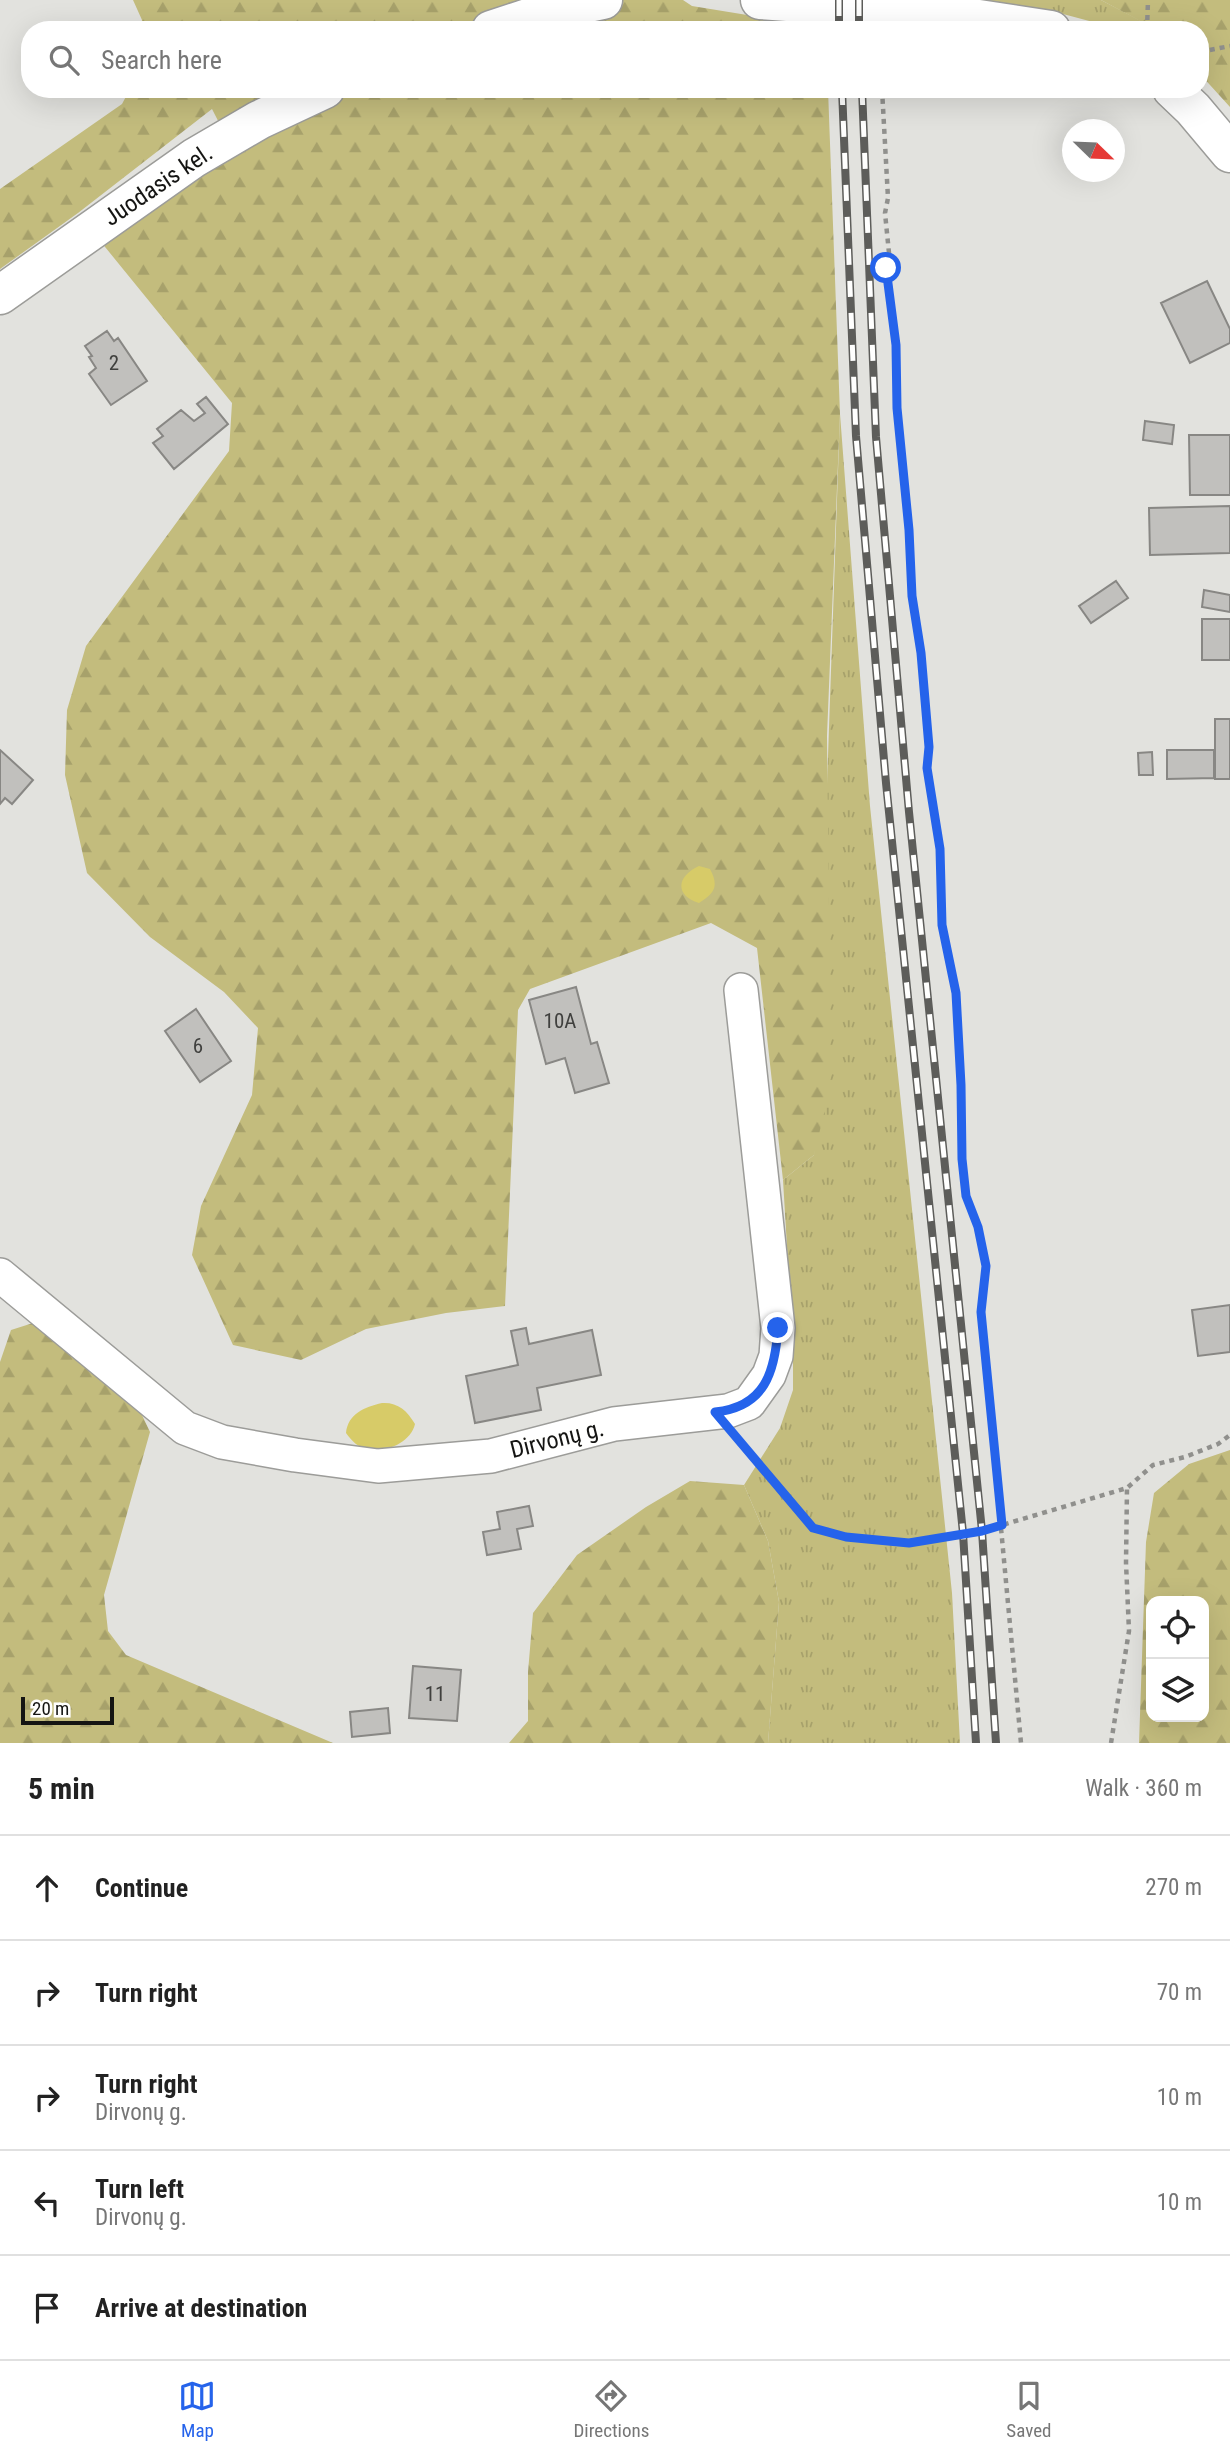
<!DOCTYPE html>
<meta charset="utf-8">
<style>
body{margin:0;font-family:"Roboto Condensed",sans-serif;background:#f2f2f2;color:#222}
.controls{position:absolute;right:21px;bottom:21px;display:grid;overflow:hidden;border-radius:14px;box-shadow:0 7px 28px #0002}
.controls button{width:63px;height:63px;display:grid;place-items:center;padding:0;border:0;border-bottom:2px solid #e0e0e0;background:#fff;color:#222;font:35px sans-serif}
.compass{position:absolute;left:1062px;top:119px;width:63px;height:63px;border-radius:50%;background:#fff;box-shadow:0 7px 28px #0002;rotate:113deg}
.scale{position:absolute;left:21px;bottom:18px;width:93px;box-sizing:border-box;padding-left:7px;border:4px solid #151513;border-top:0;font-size:19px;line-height:24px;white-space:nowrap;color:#151513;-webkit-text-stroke:5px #fffffe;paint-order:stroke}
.stop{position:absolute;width:21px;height:21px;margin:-16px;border:5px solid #2563eb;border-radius:50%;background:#fff}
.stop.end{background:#2563eb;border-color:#fff;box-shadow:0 2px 7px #0008}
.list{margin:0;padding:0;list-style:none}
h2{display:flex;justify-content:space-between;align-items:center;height:91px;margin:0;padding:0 28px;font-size:30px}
h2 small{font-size:23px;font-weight:400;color:#767676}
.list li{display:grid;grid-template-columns:46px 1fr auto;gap:21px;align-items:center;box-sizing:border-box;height:105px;padding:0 28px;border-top:2px solid #e0e0e0}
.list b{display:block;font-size:26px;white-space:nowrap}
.list p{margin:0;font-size:23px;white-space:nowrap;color:#767676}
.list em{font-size:23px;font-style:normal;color:#767676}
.icon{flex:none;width:38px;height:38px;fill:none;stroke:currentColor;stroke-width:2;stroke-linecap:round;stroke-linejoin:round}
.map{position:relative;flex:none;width:1230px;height:1743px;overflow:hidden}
.search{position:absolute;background:#fff;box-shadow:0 7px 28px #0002;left:21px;right:21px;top:21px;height:77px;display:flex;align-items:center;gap:18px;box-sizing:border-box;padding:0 24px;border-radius:28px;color:#767676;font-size:26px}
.sheet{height:616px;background:#fff}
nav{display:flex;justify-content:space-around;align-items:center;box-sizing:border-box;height:98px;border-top:2px solid #e0e0e0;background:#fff;font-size:19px;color:#767676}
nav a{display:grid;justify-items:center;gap:4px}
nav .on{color:#2563eb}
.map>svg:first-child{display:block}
</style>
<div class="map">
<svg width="1230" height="1743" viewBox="0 0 1230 1743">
<defs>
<pattern id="grass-tufts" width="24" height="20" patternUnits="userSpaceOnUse" patternTransform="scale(1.75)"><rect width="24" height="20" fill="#c3bc7d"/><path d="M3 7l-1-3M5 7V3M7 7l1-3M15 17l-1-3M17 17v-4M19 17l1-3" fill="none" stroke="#a7a16b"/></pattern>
<pattern id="forest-firs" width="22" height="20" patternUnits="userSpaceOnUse" patternTransform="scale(1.75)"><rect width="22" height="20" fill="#c3bc7d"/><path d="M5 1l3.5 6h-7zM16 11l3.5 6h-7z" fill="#a7a16b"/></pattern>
</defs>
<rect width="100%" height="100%" fill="#e2e2de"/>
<path fill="url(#grass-tufts)" d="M 963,0 L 1101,0 L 1143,22 L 1151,30 L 1123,30 L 1063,14 Z
M 840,414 L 870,806 L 952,1593 L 960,1743 L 768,1743 L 779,1602 L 768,1541 L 744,1485 L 780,1428 L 793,1390 L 793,1347 L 783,1180 L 814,1155 Z"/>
<path fill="url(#forest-firs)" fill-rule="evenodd" d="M 133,0 L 683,0 L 692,6 L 826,28 L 826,30 L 141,30 L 142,20 Z
M 1101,0 L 1230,0 L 1230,107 L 1200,74 L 1200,30 L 1151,30 L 1142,22 Z
M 130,89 L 828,89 L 840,414 L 827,736 L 831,1084 L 814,1155 L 783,1180 L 757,948 L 711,923 L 530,989 L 518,1010 L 505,1306 L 446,1313 L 366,1329 L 301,1360 L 233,1345 L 192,1255 L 201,1206 L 252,1095 L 258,1028 L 224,992 L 150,937 L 87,873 L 65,775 L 67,710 L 86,646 L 229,451 L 232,403 L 101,242 L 234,152 L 212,109 L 78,213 L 0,269 L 0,189 L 122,104 Z
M 33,1323 L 133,1396 L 150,1432 L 104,1595 L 108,1631 L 126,1655 L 333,1743 L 0,1743 L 0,1362 L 11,1330 Z
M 1230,1450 L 1230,1743 L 1139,1743 L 1146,1542 L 1154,1493 L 1189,1464 ZM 1151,1601 L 1204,1601 L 1204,1717 L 1151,1717 Z
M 690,1481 L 744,1485 L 768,1541 L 779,1602 L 768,1743 L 509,1743 L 528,1721 L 528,1672 L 533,1613 L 577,1555 L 646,1507 Z"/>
<path fill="#d7cb68" d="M 699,866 L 710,869 C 719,886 715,893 699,903 C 674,895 677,876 699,866 Z
M 382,1403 C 397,1402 407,1410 415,1424 C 411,1442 386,1453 369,1450 C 358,1448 352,1441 346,1433 C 348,1414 364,1407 382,1403 Z"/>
<path fill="#c1c0bd" stroke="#888784" stroke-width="2" d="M 1207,281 L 1230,329 L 1230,343 L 1190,363 L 1161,303 Z
M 107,331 L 114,341 L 118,338 L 147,381 L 111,405 L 89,374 L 96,368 L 89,357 L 92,356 L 85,346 Z
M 206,397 L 228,424 L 174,469 L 153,443 L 163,436 L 157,429 L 181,410 L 194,421 L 205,413 L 197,404 Z
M 1145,421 L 1174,425 L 1172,444 L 1143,440 Z
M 1189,435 L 1230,435 L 1230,495 L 1190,495 Z
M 1230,506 L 1230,553 L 1150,555 L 1149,508 Z
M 1116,581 L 1128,598 L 1091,623 L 1079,606 Z
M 1204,590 L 1230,595 L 1230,612 L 1202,607 Z
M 1202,619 L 1230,619 L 1230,660 L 1202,660 Z
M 1215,719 L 1230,719 L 1230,779 L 1215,779 Z
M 0,750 L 33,780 L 12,804 L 5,798 L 0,804 Z
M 1167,750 L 1214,750 L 1214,778 L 1167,779 Z
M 1152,752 L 1153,775 L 1139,775 L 1138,753 Z
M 576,987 L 591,1044 L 597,1042 L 609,1083 L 575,1093 L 565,1058 L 546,1064 L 529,1000 Z
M 196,1009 L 231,1061 L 200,1082 L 165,1031 Z
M 1230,1305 L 1230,1352 L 1198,1356 L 1192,1310 Z
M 526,1328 L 529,1344 L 592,1330 L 601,1375 L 537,1388 L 541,1410 L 475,1423 L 466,1376 L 518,1365 L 511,1331 Z
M 529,1506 L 533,1526 L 517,1529 L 521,1549 L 487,1555 L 483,1532 L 500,1529 L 497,1512 Z
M 413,1666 L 461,1670 L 457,1721 L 409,1718 Z
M 388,1708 L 390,1733 L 352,1737 L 350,1712 Z"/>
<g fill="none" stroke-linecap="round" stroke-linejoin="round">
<g stroke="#9c9c99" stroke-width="36">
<path id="minor" d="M 0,1275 L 185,1428 L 222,1442 L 295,1455 L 378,1466 L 491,1456 L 614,1424 L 728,1411 L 749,1403 L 769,1375 L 776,1356 L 778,1328 L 741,990"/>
</g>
<g stroke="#9c9c99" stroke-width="41">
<path id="tertiary" d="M 760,0 L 939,13 L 1051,30
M 491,30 L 546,12 L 603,0
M 1172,89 L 1193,109 L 1230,153
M 0,295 L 194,158 L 259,120 L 325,89"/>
</g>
<path stroke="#90908d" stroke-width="4.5" stroke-dasharray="5 5" stroke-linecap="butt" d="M 1147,30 L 1148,0
M 1200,52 L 1230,46
M 882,89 L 888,198 L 885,213 L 889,253 L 886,268 L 896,345 L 896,408 L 909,530 L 912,596 L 921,653 L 929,747 L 927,768 L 940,849 L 942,925 L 956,993 L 962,1085 L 962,1159 L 966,1196 L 978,1227 L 986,1266 L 981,1313 L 1021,1743
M 739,1439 L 785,1497 L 813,1528 L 846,1537 L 909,1543 L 982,1531 L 1127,1488 L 1153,1465 L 1185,1457 L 1218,1444 L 1230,1435
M 1111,1743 L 1129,1631 L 1126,1563 L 1127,1488"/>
<use href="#minor" stroke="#fff" stroke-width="33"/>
<use href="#tertiary" stroke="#fff" stroke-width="38"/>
<g stroke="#5d5d5a" stroke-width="8">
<path id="rail" d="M 839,0 L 839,30
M 859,0 L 859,30
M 842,89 L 856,436 L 886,783 L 963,1533 L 976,1743
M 862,89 L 876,437 L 909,812 L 982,1531 L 996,1743"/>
</g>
<use href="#rail" stroke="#fffffe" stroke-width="5" stroke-dasharray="16" stroke-linecap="butt"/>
</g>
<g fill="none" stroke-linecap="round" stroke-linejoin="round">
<path stroke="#2563eb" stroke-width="9" d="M 778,1328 C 775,1372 765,1407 715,1412 L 813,1528 L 846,1537 L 909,1543 L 982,1531 L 1002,1525 L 981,1312 L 986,1266 L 978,1227 L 966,1196 L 962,1159 L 961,1085 L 956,993 L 942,925 L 940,849 L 927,768 L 929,747 L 921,653 L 912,596 L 909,530 L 897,408 L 896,345 L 886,268"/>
</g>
<g text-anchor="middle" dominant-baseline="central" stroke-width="5" stroke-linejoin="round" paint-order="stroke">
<g font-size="21" fill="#40403e">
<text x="114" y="363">2</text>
<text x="560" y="1021">10A</text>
<text x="198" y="1046">6</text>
<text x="435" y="1694">11</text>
</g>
<g font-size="24" fill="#151513" stroke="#fffffe">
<text transform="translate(158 185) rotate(-34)">Juodasis kel.</text>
<text transform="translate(557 1439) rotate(-14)">Dirvonų g.</text>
</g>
</g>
</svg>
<div class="controls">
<button><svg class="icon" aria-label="locate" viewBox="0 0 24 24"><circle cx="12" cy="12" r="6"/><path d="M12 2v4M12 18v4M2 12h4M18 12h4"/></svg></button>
<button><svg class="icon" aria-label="layers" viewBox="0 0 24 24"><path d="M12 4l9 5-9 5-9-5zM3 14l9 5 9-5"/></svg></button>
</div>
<svg class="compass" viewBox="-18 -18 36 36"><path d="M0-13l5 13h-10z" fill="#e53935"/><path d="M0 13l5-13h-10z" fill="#767676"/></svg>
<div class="scale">20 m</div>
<div class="stop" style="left:886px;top:268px"></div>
<div class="stop end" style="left:778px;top:1328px"></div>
<div class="search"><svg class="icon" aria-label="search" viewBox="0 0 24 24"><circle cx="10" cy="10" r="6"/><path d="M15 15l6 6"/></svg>Search here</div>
</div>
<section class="sheet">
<h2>5 min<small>Walk · 360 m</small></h2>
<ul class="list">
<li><svg class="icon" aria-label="ahead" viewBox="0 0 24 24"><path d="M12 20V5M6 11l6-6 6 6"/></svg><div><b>Continue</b></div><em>270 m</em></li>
<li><svg class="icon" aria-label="right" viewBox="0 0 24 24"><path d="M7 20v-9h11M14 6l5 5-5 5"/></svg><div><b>Turn right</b></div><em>70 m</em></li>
<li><svg class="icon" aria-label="right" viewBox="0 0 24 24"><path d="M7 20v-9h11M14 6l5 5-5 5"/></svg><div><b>Turn right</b><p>Dirvonų g.</p></div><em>10 m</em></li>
<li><svg class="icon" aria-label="left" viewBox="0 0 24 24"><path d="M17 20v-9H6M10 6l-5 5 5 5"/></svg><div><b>Turn left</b><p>Dirvonų g.</p></div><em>10 m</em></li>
<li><svg class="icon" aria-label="arrive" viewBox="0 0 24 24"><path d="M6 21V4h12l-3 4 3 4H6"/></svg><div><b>Arrive at destination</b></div></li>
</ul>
</section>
<nav>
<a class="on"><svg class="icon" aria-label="map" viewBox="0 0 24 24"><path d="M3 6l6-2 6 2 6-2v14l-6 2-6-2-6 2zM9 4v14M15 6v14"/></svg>Map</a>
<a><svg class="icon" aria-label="directions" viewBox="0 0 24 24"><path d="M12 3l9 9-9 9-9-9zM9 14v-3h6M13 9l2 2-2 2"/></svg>Directions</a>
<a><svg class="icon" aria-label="saved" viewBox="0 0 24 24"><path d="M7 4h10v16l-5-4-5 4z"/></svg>Saved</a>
</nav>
